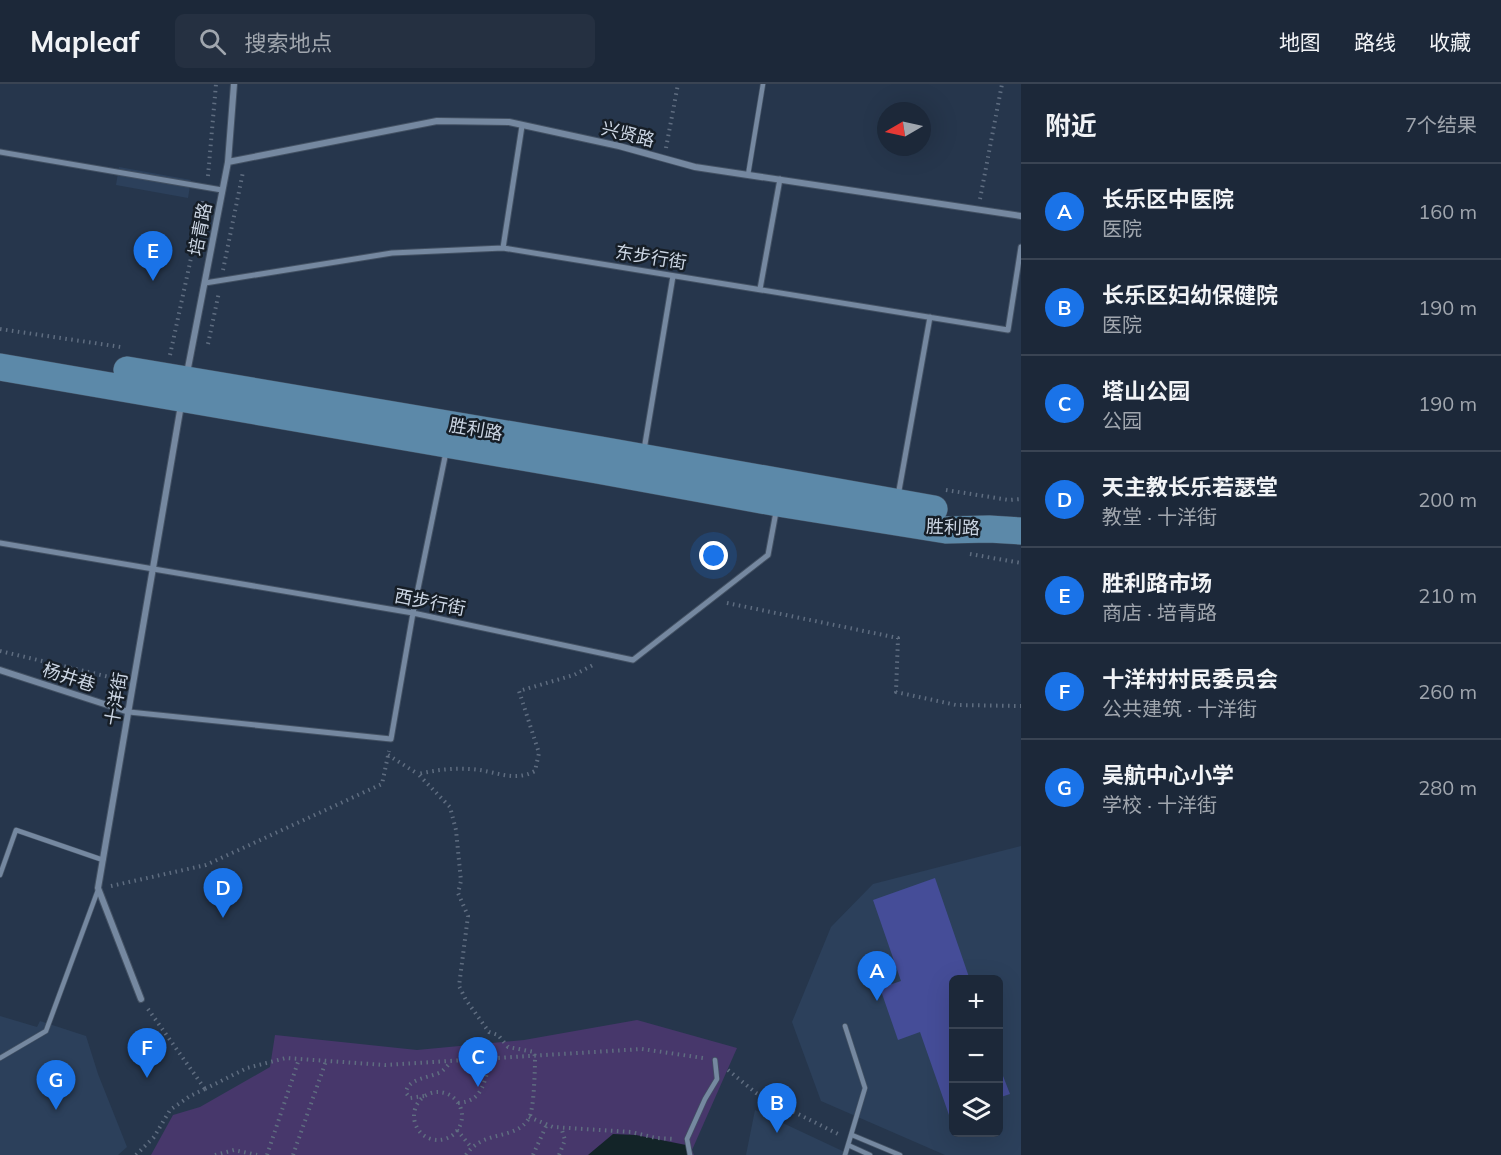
<!DOCTYPE html>
<html lang="zh">
<meta charset="utf-8">
<style>
body{margin:0;font-family:Mulish,"Noto Sans SC",sans-serif;background:#253041;color:#f1f3f6}
.controls{position:absolute;right:18px;bottom:18px;display:grid;overflow:hidden;border-radius:9px;box-shadow:0 6px 24px #0002}
.controls button{width:54px;height:54px;display:grid;place-items:center;padding:0;border:0;border-bottom:2px solid #3a4453;background:#1c2839;color:#f1f3f6;font:30px sans-serif}
.compass{position:absolute;left:877px;top:18px;width:54px;height:54px;border-radius:50%;background:#1c2839;box-shadow:0 6px 24px #0002;rotate:261deg}
.you{position:absolute;left:714px;top:472px;width:21px;height:21px;margin:-15px;border:4px solid #fff;border-radius:50%;background:#1a73e8;box-shadow:0 0 0 9px #1a73e833}
.badge{display:grid;place-items:center;width:39px;height:39px;border-radius:50%;background:#1a73e8;color:#fff;font-size:20px;font-weight:700}
.pin{position:absolute;translate:-50% -50px;filter:drop-shadow(0 2px 3px #0008)}
.pin::after{content:'';position:absolute;top:32px;width:21px;height:18px;background:inherit;clip-path:polygon(0 0,100% 0,50% 100%)}
.list{margin:0;padding:0;list-style:none}
h2{display:flex;justify-content:space-between;align-items:center;height:78px;margin:0;padding:0 24px;font-size:26px}
h2 small{font-size:20px;font-weight:400;color:#a0a6ae}
.list li{display:grid;grid-template-columns:39px 1fr auto;gap:18px;align-items:center;box-sizing:border-box;height:96px;padding:0 24px;border-top:2px solid #3a4453}
.list b{display:block;font-size:22px;white-space:nowrap}
.list p{margin:0;font-size:20px;white-space:nowrap;color:#a0a6ae}
.list em{font-size:20px;font-style:normal;color:#a0a6ae}
.icon{flex:none;width:33px;height:33px;fill:none;stroke:currentColor;stroke-width:2;stroke-linecap:round;stroke-linejoin:round}
.map{position:relative;flex:none;width:1021px;height:1071px;overflow:hidden}
header{display:flex;align-items:center;gap:36px;box-sizing:border-box;height:84px;padding:0 30px;background:#1c2839;border-bottom:2px solid #3a4453}
header strong{font-size:28px}
nav{display:flex;gap:33px;margin-inline-start:auto;font-size:21px}
.search{width:420px;height:54px;background:#253041;display:flex;align-items:center;gap:15px;box-sizing:border-box;padding:0 21px;border-radius:9px;color:#a0a6ae;font-size:22px}
main{display:flex}
aside{flex:1;background:#1c2839}
.map>svg:first-child{display:block}
</style>
<header>
<strong>Mapleaf</strong>
<div class="search"><svg class="icon" aria-label="search" viewBox="0 0 24 24"><circle cx="10" cy="10" r="6"/><path d="M15 15l6 6"/></svg>搜索地点</div>
<nav><a>地图</a><a>路线</a><a>收藏</a></nav>
</header>
<main>
<div class="map">
<svg width="1021" height="1071" viewBox="0 0 1021 1071">
<rect width="100%" height="100%" fill="#26364c"/>
<path fill="#2c405b" fill-rule="evenodd" d="M 119,83 L 191,96 L 188,114 L 116,101 Z
M 1021,762 L 1021,1071 L 945,1071 L 821,1017 L 792,938 L 831,843 L 873,800 ZM 954,896 L 998,896 L 998,1048 L 954,1048 Z
M 0,932 L 37,943 L 40,937 L 86,952 L 98,990 L 127,1063 L 118,1071 L 0,1071 Z
M 755,1026 L 851,1071 L 746,1071 Z"/>
<path fill="#47376b" d="M 637,936 L 737,964 L 692,1066 L 694,1071 L 151,1071 L 173,1031 L 200,1023 L 270,983 L 275,951 L 417,966 L 524,956 Z"/>
<path fill="#132428" d="M 613,1050 L 636,1051 L 686,1061 L 688,1071 L 588,1071 Z"/>
<path fill="#454d98" d="M 935,794 L 970,896 L 954,896 L 954,1029 L 949,1031 L 920,948 L 898,956 L 880,904 L 901,897 L 873,816 Z
M 998,979 L 1010,1010 L 998,1014 Z"/>
<g fill="none" stroke-linecap="round" stroke-linejoin="round">
<g stroke="#435163" stroke-width="6">
<path id="service" d="M 748,91 L 763,0
M 0,791 L 16,746 L 103,776
M 845,942 L 865,1004 L 848,1061 L 870,1071
M 0,974 L 46,947 L 98,806
M 852,1051 L 900,1071
M 690,1071 L 687,1055 L 705,1015 L 717,995 L 715,976
M 845,1071 L 848,1061"/>
</g>
<g stroke="#435163" stroke-width="7">
<path id="pedestrian" d="M 0,68 L 222,106
M 503,164 L 522,42
M 205,199 L 392,169 L 503,164 L 1008,246 L 1021,163
M 760,205 L 780,95
M 644,366 L 673,192
M 898,412 L 930,233
M 0,459 L 413,529 L 633,576 L 768,471 L 776,428
M 129,628 L 391,655 L 413,529 L 446,368"/>
</g>
<g stroke="#435163" stroke-width="8">
<path id="minor" d="M 228,78 L 437,37 L 509,38 L 619,62 L 695,83 L 1021,132
M 187,289 L 228,78 L 234,0
M 0,586 L 129,628
M 141,915 L 98,804 L 181,321"/>
</g>
<g stroke="#435163" stroke-width="28">
<path id="secondary" d="M 0,283 L 597,386 L 778,419 L 946,446 L 989,445 L 1021,447
M 127,286 L 601,366 L 934,425"/>
</g>
<path stroke="#5f6d80" stroke-width="4" stroke-dasharray="1.5 4.5" stroke-linecap="butt" d="M 666,64 L 678,0
M 208,92 L 216,0
M 980,115 L 1002,0
M 223,186 L 243,88
M 0,245 L 121,263
M 208,260 L 219,208
M 170,271 L 204,114
M 946,406 L 1009,416 L 1021,415
M 970,470 L 1021,479
M 727,519 L 898,554 L 896,608 L 956,621 L 1021,622
M 0,567 L 122,596
M 388,671 L 418,690
M 111,802 L 206,781 L 382,700 L 389,667
M 148,925 L 205,1005
M 728,986 L 756,1009 L 840,1051
M 205,1005 L 247,984 L 286,974 L 385,981 L 642,965 L 703,974
M414 1032a24 24 0 1 1 48 0a24 24 0 1 1-48 0Z
M 424,1012 L 410,1014 L 406,1009 C 407,994 430,994 441,988 C 445,985 448,981 451,978
M 458,1019 C 485,1017 483,996 492,975
M 529,1033 L 553,1043 L 631,1048 L 656,1054 L 676,1055
M 457,1046 L 471,1063
M 136,1071 L 154,1053 L 170,1026 L 190,1012 L 205,1005
M 215,1071 L 234,1066 L 257,1071
M 267,1071 L 299,975
M 293,1071 L 326,977
M 466,1071 C 483,1045 516,1057 529,1034 C 534,1026 535,985 535,973 L 534,968 L 508,963 L 498,951 L 489,948 L 466,916 L 459,902 L 468,832 L 458,809 L 461,797 L 456,746 L 450,723 L 418,690 C 435,686 453,684 470,685 C 494,686 513,699 535,687 L 539,669 L 519,607 L 574,591 L 595,580
M 533,1071 L 547,1040
M 559,1071 L 565,1056 L 561,1043"/>
<use href="#service" stroke="#7588a0" stroke-width="4.5"/>
<use href="#pedestrian" stroke="#7588a0" stroke-width="5"/>
<use href="#minor" stroke="#7588a0" stroke-width="6"/>
<use href="#secondary" stroke="#5c89a9" stroke-width="27"/>
</g>
<g text-anchor="middle" dominant-baseline="central" stroke-width="5" stroke-linejoin="round" paint-order="stroke">
<g font-size="18" fill="#ccd6e4" stroke="#161e27">
<text transform="translate(628 50) rotate(14)">兴贤路</text>
<text transform="translate(200 145) rotate(-79)">培青路</text>
<text transform="translate(651 173) rotate(9)">东步行街</text>
<text transform="translate(476 345) rotate(10)">胜利路</text>
<text transform="translate(953 443) rotate(2)">胜利路</text>
<text transform="translate(430 518) rotate(11)">西步行街</text>
<text transform="translate(69 593) rotate(18)">杨井巷</text>
<text transform="translate(116 615) rotate(-80)">十洋街</text>
</g>
</g>
</svg>
<div class="controls">
<button>+</button>
<button>−</button>
<button><svg class="icon" aria-label="layers" viewBox="0 0 24 24"><path d="M12 4l9 5-9 5-9-5zM3 14l9 5 9-5"/></svg></button>
</div>
<svg class="compass" viewBox="-18 -18 36 36"><path d="M0-13l5 13h-10z" fill="#e53935"/><path d="M0 13l5-13h-10z" fill="#a0a6ae"/></svg>
<div class="you"></div>
<div class="pin badge" style="left:877px;top:917px">A</div>
<div class="pin badge" style="left:777px;top:1049px">B</div>
<div class="pin badge" style="left:478px;top:1003px">C</div>
<div class="pin badge" style="left:223px;top:834px">D</div>
<div class="pin badge" style="left:153px;top:197px">E</div>
<div class="pin badge" style="left:147px;top:994px">F</div>
<div class="pin badge" style="left:56px;top:1026px">G</div>
</div>
<aside>
<h2>附近<small>7个结果</small></h2>
<ul class="list">
<li><span class="badge">A</span><div><b>长乐区中医院</b><p>医院</p></div><em>160 m</em></li>
<li><span class="badge">B</span><div><b>长乐区妇幼保健院</b><p>医院</p></div><em>190 m</em></li>
<li><span class="badge">C</span><div><b>塔山公园</b><p>公园</p></div><em>190 m</em></li>
<li><span class="badge">D</span><div><b>天主教长乐若瑟堂</b><p>教堂 · 十洋街</p></div><em>200 m</em></li>
<li><span class="badge">E</span><div><b>胜利路市场</b><p>商店 · 培青路</p></div><em>210 m</em></li>
<li><span class="badge">F</span><div><b>十洋村村民委员会</b><p>公共建筑 · 十洋街</p></div><em>260 m</em></li>
<li><span class="badge">G</span><div><b>吴航中心小学</b><p>学校 · 十洋街</p></div><em>280 m</em></li>
</ul>
</aside>
</main>
